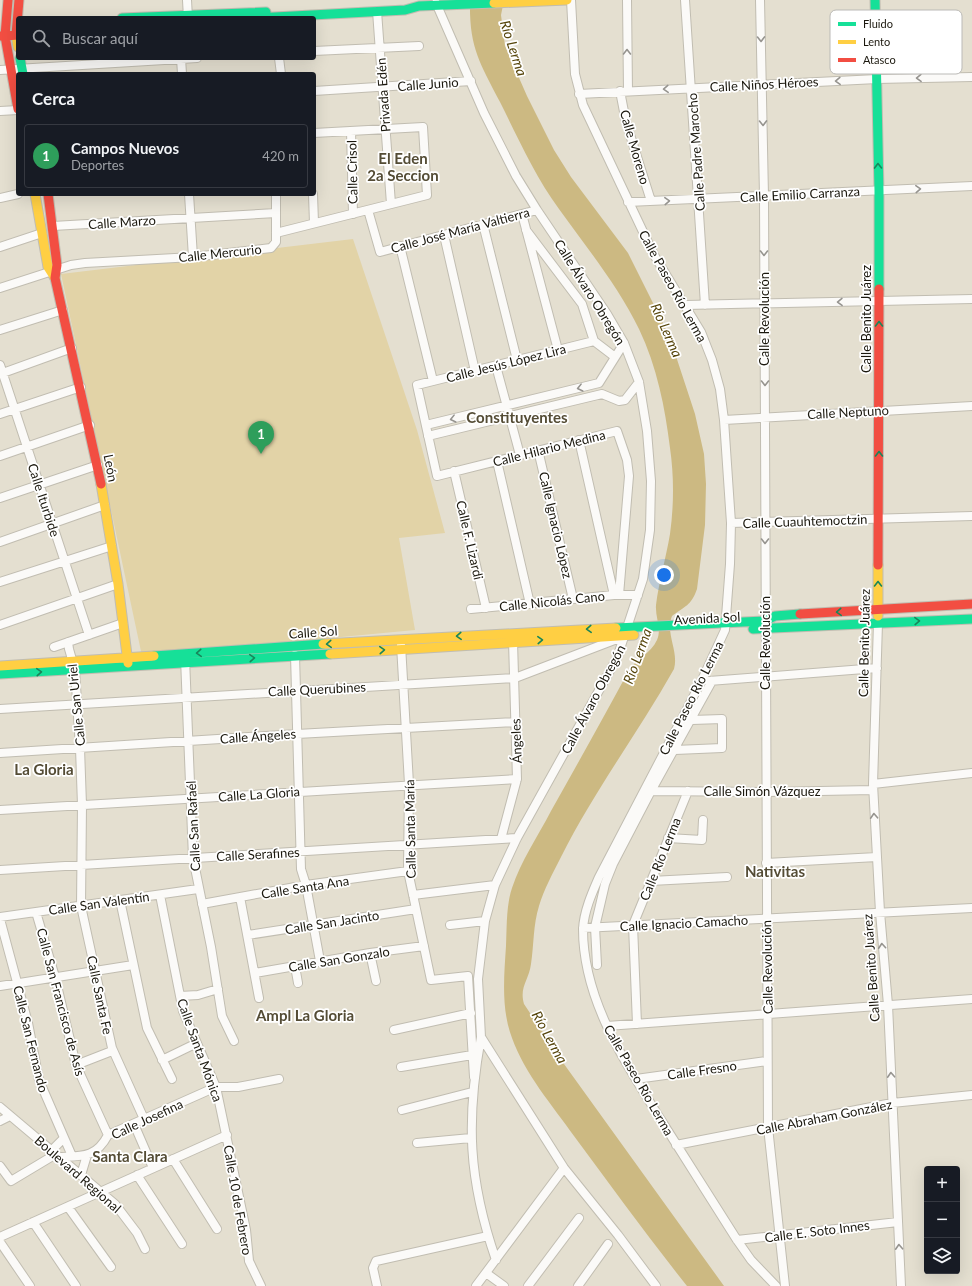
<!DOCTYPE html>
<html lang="es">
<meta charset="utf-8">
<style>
body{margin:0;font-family:Lato,sans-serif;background:#20242c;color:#f1f3f6}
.controls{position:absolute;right:12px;bottom:12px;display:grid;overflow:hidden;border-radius:4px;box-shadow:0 4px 16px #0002}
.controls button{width:36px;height:36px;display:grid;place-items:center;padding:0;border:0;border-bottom:1px solid #363941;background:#171b24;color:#f1f3f6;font:20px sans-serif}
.you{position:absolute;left:664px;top:575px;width:14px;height:14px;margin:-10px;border:3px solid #fff;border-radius:50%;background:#1a73e8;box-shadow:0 0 0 6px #1a73e833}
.badge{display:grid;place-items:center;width:26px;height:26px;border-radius:50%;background:#0f766e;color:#fff;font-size:13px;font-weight:700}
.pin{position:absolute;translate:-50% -33px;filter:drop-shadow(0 1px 2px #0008)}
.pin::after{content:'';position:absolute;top:21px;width:14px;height:12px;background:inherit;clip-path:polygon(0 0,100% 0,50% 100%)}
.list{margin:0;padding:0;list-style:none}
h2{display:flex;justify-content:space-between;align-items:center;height:52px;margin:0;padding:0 16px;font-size:17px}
h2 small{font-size:13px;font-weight:400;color:#9ea1a6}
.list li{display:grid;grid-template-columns:26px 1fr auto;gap:12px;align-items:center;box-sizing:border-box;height:64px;margin:0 8px 8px;padding:0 8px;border:1px solid #363941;border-radius:4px}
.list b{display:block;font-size:15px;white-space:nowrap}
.list p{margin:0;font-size:13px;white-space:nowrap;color:#9ea1a6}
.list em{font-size:13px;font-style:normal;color:#9ea1a6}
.icon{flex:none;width:22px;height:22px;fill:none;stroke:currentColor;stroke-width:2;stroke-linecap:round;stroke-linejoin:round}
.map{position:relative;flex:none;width:972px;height:1286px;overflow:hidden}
.search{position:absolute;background:#171b24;box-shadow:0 4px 16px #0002;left:16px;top:16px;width:300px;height:44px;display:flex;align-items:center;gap:10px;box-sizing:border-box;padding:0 14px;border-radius:4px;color:#9ea1a6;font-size:15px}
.panel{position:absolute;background:#171b24;box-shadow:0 4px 16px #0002;left:16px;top:72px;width:300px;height:124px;border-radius:4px}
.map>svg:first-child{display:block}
</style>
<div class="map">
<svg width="972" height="1286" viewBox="0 0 972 1286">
<rect width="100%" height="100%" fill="#e4dfd0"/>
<path fill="#e2d3a7" d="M 353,239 L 417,430 L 445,533 L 399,538 L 415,630 L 142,656 L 61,274 Z"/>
<path fill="#ccb982" d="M 470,0 L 504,0 L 501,15 L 505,46 L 527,96 L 554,150 L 571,177 L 628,253 L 669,335 L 695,414 L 704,454 L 706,484 L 705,525 L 697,589 C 691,606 685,606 672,616 C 665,634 679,651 674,669 C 638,733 594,791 561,857 C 553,873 544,889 539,906 C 533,925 534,945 531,964 C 529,980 519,987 524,1004 L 564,1064 L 724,1286 L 687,1286 C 648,1237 611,1186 574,1136 C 552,1105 525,1074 512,1038 C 501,1009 504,977 506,946 C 507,927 506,906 512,888 C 521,861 538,836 551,811 C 577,765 603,718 628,672 C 635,659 651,654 657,640 C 662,629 655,617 656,605 C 659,581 666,558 670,534 C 674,505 674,476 670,448 C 665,407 657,367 639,329 C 618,286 587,248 559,209 C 535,176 518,138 500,102 C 479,61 469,47 470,0 Z"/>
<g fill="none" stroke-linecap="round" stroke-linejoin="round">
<g stroke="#c1bdb1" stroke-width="10">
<path id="street" d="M 187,0 L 188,18
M 571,0 L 575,74 L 583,105 L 654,255 L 701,332 L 712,360 L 720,389 L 724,420 L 731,523 L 730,564 L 725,630 L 701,682 L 599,877 C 592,893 584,911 583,929 C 583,1000 625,1062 661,1120 C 686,1160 712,1200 737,1240 L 751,1260 L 776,1286
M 627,0 L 628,91
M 685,0 L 705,305
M 760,0 L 764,196 L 768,1127 L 785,1286
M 436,3 L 484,113 L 516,176 L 537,210 L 607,314 L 624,343 L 639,382 L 647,431 L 651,481 L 650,530 L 643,579 L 617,658 L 517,838 L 495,885 L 485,921 L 478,979 L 481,1037 L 564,1168 L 618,1235 L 656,1286
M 377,11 L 391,204
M 314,51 L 419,46
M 181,58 L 182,74
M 279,58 L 281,74
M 0,70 L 197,58
M 314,91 L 471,81
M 620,91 L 626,122 L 651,201
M 579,94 L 877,79 L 972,77
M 0,111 L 18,110
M 351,131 L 353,214
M 189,194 L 193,257
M 313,194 L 314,223
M 0,198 L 18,194
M 628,202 L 972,186
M 368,210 L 380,252 L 537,210
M 522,214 L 558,350
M 483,224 L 517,360
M 53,226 L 276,213
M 526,230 L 582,304 L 594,341 L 615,357
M 276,233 L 427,195 L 423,127 L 314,133
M 444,235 L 475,371
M 400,246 L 433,381
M 0,247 L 42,233
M 0,288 L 71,265 L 85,263 L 193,257 L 271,248 L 276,242 L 276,194
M 686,305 L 972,299
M 0,330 L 63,310
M 594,341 L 417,385 L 437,476 L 617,431 L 627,460 L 629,476 L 619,595
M 0,365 L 89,635
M 496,366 L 520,455
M 0,374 L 72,348
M 0,414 L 81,387
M 724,420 L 972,406
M 426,425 L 599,383 L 624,343
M 428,436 L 602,394 L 619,401 L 625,400 L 639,382
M 579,440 L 614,595
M 538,450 L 573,599
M 0,456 L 90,425
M 497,461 L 530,604
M 454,471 L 486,608
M 0,498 L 98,465
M 731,523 L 972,516
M 0,542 L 105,505
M 0,582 L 112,546
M 471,609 L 614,595 L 638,595
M 878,623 L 873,784 L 880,912 L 888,1005 L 901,1286
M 0,625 L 118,584
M 68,642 L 69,649 L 75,670 L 80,748 L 82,805 L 81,906 L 112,1048 L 144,1119
M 401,645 L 409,784 L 408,871 L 431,980 L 468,976 L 474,1077
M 54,647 L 123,623
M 295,655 L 301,869 L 306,885 L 320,961
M 185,658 L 193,858 L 211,947 L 222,1016 L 234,1041
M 709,681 L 877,668
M 0,709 L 515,678 L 617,639
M 675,750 L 722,748 L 722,719 L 692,720
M 0,753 L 297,734 L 516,722
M 873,784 L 972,773
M 651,791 L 767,792 L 873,790
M 0,810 L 517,779
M 668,838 L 702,840 L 703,820
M 501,839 L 517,779 L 513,641
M 766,863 L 877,857
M 0,870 L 517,838
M 651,881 L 727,877
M 160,895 L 183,1011 L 216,1087 L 246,1230 L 249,1261 L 261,1286
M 413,895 L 495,885
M 240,897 L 259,998
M 120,900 L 147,1028 L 172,1079
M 202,904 L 306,885 L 408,871
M 36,912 L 55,977 L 76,1065 L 108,1135
M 0,917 L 198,889
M 0,919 L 28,1023 L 39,1080 L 72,1156
M 450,925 L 485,921
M 583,928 L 972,908
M 248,935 L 416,909
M 370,953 L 376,981
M 597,965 L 595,927 L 605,884 L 613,864 L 651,791 L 712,681
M 295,966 L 298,983
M 255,973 L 370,953 L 424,946
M 0,986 L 133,965
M 180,996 L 198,995 L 218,989
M 637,1024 L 633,925 L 688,791
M 607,1026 L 972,999
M 394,1030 L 471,1013
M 481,1037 C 466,1120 468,1179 496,1260
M 162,1060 L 197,1043
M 76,1065 L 112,1051
M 401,1067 L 472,1055
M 636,1079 L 767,1061
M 0,1107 L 115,1204 L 137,1233 L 145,1249
M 402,1110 L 472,1092
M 0,1121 L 10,1116
M 134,1124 L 153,1168
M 417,1143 L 471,1138
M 676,1145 L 892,1103 L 972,1095
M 52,1150 L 64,1138
M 59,1157 C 82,1156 96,1158 108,1135 L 216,1087 L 238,1087 L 279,1079
M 173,1159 L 217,1229
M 0,1166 L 11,1181 L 56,1154
M 81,1175 L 87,1155
M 137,1175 L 182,1244
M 68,1207 L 111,1267
M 33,1222 L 76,1286
M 0,1237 L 227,1135
M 737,1240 L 898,1222
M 0,1242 L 30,1286
M 486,1273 L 504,1286
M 377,1286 L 373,1268 L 376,1261 L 488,1236
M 476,1286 L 564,1168
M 528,1286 L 579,1218
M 578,1286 L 608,1244"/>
</g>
<g stroke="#c1bdb1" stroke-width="11">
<path id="fast" d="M 875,0 L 879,191 L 879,289
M 122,18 L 266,12
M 256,18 L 405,10 L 419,6 L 494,3
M 20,58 L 23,74
M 616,628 L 765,621 L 775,616 L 800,614
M 753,629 L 972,619
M 154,656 L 323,644
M 0,674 L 330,654"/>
</g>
<g stroke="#c1bdb1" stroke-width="11">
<path id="slow" d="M 494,3 L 567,0
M 16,35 L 18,47
M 35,194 L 48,267 L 55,278
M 101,484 L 118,584 L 128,663
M 878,616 L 878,565
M 323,644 L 616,628
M 330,654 L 634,635
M 0,666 L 154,656"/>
</g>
<g stroke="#c1bdb1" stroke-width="11">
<path id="jam" d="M 8,0 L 5,36 L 18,35
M 16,35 L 19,0
M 0,36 L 5,36 L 18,109
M 48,194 L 57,265 L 55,278 L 101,484
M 878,565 L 879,289
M 800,614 L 972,604"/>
</g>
<use href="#street" stroke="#fbfaf8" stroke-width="8"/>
<use href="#fast" stroke="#16e098" stroke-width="9"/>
<use href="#slow" stroke="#ffcf43" stroke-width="9"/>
<use href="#jam" stroke="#f24e42" stroke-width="9"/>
</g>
<defs><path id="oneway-chevron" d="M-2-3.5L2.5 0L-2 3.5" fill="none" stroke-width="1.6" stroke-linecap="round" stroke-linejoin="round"/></defs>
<g stroke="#96948f">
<use href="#oneway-chevron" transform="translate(761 39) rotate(89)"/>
<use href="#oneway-chevron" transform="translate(627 52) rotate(-90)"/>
<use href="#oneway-chevron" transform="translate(919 78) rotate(179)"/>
<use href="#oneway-chevron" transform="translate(838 81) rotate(178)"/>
<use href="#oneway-chevron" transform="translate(666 89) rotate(177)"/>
<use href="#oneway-chevron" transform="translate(763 123) rotate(89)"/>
<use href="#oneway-chevron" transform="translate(918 189) rotate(-3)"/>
<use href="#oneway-chevron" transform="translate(667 201) rotate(-3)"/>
<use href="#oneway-chevron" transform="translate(764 253) rotate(90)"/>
<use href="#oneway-chevron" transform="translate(840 302) rotate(179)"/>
<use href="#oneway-chevron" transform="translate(765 383) rotate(90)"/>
<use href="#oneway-chevron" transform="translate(580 388) rotate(166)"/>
<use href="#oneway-chevron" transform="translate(453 419) rotate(166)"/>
<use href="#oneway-chevron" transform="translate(765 541) rotate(90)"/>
<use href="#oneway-chevron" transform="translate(874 816) rotate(-93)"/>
<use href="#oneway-chevron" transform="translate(882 946) rotate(-95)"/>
<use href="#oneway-chevron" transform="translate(891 1075) rotate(-93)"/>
<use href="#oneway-chevron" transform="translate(899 1247) rotate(-93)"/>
</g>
<g stroke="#18865a">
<use href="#oneway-chevron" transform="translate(878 166) rotate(-91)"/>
<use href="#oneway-chevron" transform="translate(879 324) rotate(-90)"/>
<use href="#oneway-chevron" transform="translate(879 454) rotate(-90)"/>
<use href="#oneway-chevron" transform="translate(878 584) rotate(-90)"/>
<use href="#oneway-chevron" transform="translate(839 612) rotate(176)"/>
<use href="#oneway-chevron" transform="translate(917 621) rotate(-2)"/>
<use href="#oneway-chevron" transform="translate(589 629) rotate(177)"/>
<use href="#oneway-chevron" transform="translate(459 636) rotate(177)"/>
<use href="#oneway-chevron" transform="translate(540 640) rotate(-3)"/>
<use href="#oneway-chevron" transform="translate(329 644) rotate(176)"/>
<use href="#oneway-chevron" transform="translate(382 650) rotate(-4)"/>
<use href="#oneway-chevron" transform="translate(199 653) rotate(176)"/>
<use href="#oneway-chevron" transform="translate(252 658) rotate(-4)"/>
<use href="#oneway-chevron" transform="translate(39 672) rotate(-4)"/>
</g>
<g text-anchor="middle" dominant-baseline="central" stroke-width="3.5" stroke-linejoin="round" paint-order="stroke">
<g font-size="13" fill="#1b180e" stroke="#fff">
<text transform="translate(428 84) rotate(-4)">Calle Junio</text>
<text transform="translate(764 84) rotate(-3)">Calle Niños Héroes</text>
<text transform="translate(383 95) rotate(-94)">Privada Edén</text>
<text transform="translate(635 147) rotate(74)">Calle Moreno</text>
<text transform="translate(696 152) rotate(-94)">Calle Padre Marocho</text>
<text transform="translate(352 172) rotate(-91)">Calle Crisol</text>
<text transform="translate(800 194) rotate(-3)">Calle Emilio Carranza</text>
<text transform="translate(122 222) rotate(-4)">Calle Marzo</text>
<text transform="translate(460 230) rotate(-15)">Calle José María Valtierra</text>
<text transform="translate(220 253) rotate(-6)">Calle Mercurio</text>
<text transform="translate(673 286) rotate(61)">Calle Paseo Río Lerma</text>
<text transform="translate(590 292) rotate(58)">Calle Álvaro Obregón</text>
<text transform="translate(764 319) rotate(-90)">Calle Revolución</text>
<text transform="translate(866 319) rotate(-90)">Calle Benito Juárez</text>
<text transform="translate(506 363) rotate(-14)">Calle Jesús López Lira</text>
<text transform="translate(848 412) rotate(-3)">Calle Neptuno</text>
<text transform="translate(549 448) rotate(-14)">Calle Hilario Medina</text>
<text transform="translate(111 468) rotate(79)">León</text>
<text transform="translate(44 500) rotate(72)">Calle Iturbide</text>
<text transform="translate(805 521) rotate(-2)">Calle Cuauhtemoctzin</text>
<text transform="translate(556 525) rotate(77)">Calle Ignacio López</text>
<text transform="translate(470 540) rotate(77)">Calle F. Lizardi</text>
<text transform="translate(552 601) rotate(-6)">Calle Nicolás Cano</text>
<text transform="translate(707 618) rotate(-3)">Avenida Sol</text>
<text transform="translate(313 632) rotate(-4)">Calle Sol</text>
<text transform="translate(765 643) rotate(-90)">Calle Revolución</text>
<text transform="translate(864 643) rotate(-89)">Calle Benito Juárez</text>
<text transform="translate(317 689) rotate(-3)">Calle Querubines</text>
<text transform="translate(691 698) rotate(-63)">Calle Paseo Río Lerma</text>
<text transform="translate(593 699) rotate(-62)">Calle Álvaro Obregón</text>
<text transform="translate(76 705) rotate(-96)">Calle San Uriel</text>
<text transform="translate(258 736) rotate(-4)">Calle Ángeles</text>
<text transform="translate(516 741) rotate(-92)">Ángeles</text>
<text x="762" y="791">Calle Simón Vázquez</text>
<text transform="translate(259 794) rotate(-4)">Calle La Gloria</text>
<text transform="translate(193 826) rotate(-93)">Calle San Rafaél</text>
<text transform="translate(410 829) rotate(-91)">Calle Santa María</text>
<text transform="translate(258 854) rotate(-3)">Calle Serafines</text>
<text transform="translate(660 859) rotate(-68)">Calle Río Lerma</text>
<text transform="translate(305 887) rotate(-9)">Calle Santa Ana</text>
<text transform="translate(99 903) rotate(-8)">Calle San Valentín</text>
<text transform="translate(332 922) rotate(-9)">Calle San Jacinto</text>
<text transform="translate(684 923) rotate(-3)">Calle Ignacio Camacho</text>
<text transform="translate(339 959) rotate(-9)">Calle San Gonzalo</text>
<text transform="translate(767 967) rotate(-91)">Calle Revolución</text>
<text transform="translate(871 968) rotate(-94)">Calle Benito Juárez</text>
<text transform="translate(100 995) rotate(78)">Calle Santa Fe</text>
<text transform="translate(61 1002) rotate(75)">Calle San Francisco de Asís</text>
<text transform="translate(31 1039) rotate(76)">Calle San Fernando</text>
<text transform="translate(200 1050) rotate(70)">Calle Santa Mónica</text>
<text transform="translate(702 1070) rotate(-8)">Calle Fresno</text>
<text transform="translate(639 1080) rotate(60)">Calle Paseo Río Lerma</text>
<text transform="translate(824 1117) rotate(-11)">Calle Abraham González</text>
<text transform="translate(147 1119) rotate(-25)">Calle Josefina</text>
<text transform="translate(78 1174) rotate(41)">Boulevard Regional</text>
<text transform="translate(238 1200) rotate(80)">Calle 10 de Febrero</text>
<text transform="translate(817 1231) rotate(-7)">Calle E. Soto Innes</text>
</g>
<g font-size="14" font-style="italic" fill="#56450b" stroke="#fff">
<text transform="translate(514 48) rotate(72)">Río Lerma</text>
<text transform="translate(667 330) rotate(66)">Río Lerma</text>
<text transform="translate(637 656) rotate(-70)">Río Lerma</text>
<text transform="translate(550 1037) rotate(61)">Río Lerma</text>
</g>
<g font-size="15" font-weight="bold" fill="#544c35" stroke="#fff">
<text x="403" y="158">El Eden<tspan x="403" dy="17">2a Seccion</tspan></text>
<text x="517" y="417">Constituyentes</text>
<text x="44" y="769">La Gloria</text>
<text x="775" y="871">Nativitas</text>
<text x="305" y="1015">Ampl La Gloria</text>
<text x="130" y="1156">Santa Clara</text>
</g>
</g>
<rect x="830" y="10" width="132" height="64" rx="6" fill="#fff" stroke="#bbbab7" stroke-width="1"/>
<rect x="838" y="22" width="18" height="4" fill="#16e098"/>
<rect x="838" y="40" width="18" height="4" fill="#ffcf43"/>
<rect x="838" y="58" width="18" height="4" fill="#f24e42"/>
<g font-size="11" fill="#1b180e">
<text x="863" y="28">Fluido</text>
<text x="863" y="46">Lento</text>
<text x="863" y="64">Atasco</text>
</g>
</svg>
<div class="controls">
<button>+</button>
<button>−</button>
<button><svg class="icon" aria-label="layers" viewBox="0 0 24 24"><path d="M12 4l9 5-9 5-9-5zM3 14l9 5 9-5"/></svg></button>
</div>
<div class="you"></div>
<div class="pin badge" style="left:261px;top:454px;background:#2e9e5b">1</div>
<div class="search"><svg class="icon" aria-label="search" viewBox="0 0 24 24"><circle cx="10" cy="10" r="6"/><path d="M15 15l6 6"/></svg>Buscar aquí</div>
<section class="panel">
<h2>Cerca<small></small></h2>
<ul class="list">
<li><span class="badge" style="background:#2e9e5b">1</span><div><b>Campos Nuevos</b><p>Deportes</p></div><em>420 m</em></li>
</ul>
</section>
</div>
